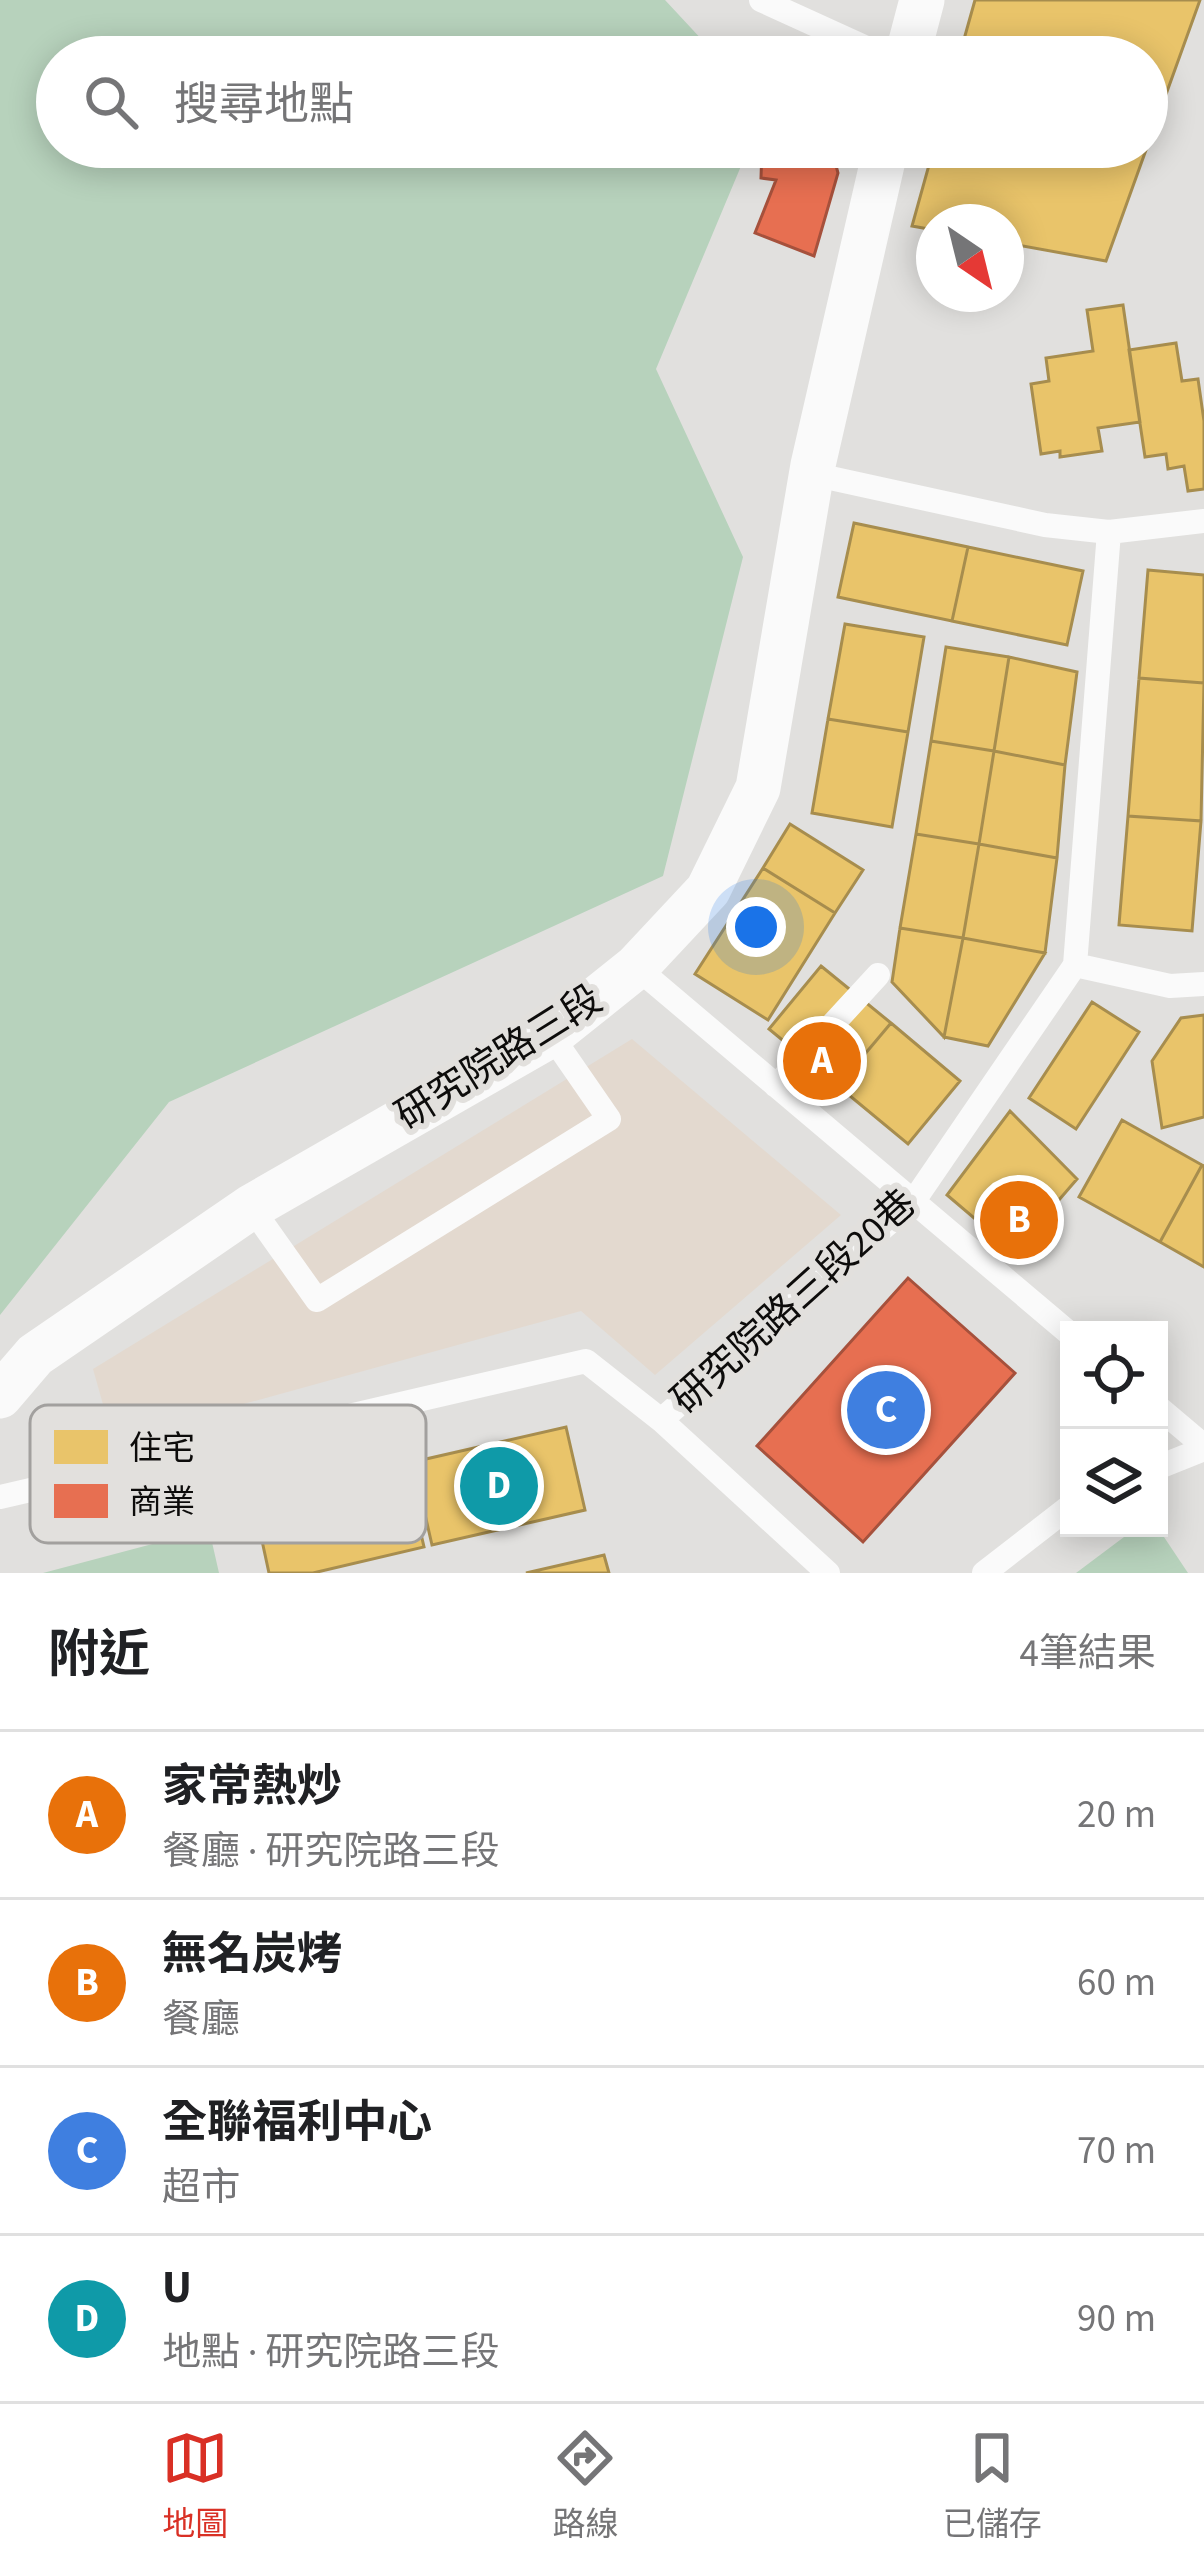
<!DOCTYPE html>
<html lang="zh-TW">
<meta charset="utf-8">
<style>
body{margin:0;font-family:"Source Sans 3","Noto Sans TC",sans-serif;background:#f6f6f6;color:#202124}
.controls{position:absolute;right:36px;bottom:36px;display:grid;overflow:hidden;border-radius:0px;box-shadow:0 6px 30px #0003}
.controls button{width:108px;height:108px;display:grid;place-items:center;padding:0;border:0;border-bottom:3px solid #e0e0e0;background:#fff;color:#202124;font:60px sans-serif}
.compass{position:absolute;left:916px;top:204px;width:108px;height:108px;border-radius:50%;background:#fff;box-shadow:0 6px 30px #0003;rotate:145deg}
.you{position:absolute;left:756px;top:927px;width:42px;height:42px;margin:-30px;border:9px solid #fff;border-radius:50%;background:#1a73e8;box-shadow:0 0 0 18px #1a73e833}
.badge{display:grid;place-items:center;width:78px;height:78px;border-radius:50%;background:#d93025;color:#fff;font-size:39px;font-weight:700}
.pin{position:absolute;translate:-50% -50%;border:6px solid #fff;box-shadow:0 3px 12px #0006}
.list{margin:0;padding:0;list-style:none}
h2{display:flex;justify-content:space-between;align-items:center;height:156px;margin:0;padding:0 48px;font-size:51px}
h2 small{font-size:39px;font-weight:400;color:#757577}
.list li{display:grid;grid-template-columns:78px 1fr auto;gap:36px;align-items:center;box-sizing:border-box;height:168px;padding:0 48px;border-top:3px solid #e0e0e0}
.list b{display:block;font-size:45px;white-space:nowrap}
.list p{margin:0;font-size:39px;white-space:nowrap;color:#757577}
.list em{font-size:39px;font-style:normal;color:#757577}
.icon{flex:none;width:66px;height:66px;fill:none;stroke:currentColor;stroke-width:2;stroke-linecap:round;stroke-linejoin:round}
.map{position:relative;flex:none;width:1204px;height:1573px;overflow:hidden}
.search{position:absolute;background:#fff;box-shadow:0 6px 30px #0003;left:36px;right:36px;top:36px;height:132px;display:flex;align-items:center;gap:30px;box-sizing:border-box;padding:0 42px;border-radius:66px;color:#757577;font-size:45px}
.sheet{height:828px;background:#fff}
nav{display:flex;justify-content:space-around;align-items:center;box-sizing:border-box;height:168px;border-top:3px solid #e0e0e0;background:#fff;font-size:33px;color:#757577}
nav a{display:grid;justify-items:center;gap:6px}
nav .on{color:#d93025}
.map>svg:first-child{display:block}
</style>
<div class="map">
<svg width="1204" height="1573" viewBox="0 0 1204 1573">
<rect width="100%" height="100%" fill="#e1e0de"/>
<path fill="#e3d9cf" d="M 632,1039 L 841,1215 L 655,1375 L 581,1311 L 113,1440 L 93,1369 Z"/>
<path fill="#b7d2bc" d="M 0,0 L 665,0 L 718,57 L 57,57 L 57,147 L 749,147 L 656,369 L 743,557 L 663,876 L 169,1102 L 0,1315 Z
M 1136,1528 L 1158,1528 L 1188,1573 L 1076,1573 Z
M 209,1529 L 219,1573 L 43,1573 Z"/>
<path fill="#e9c46a" stroke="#a78d4e" stroke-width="3" d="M 975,0 L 1200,0 L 1106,261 L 1006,243 L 1006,222 L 934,222 L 934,230 L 912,226 L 934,147 L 1147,147 L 1147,57 L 959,57 Z
M 1123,305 L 1140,422 L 1098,428 L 1102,451 L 1060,457 L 1060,451 L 1041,454 L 1031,384 L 1049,381 L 1046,358 L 1093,351 L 1087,310 Z
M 1176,343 L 1182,381 L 1198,379 L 1204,421 L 1204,489 L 1188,491 L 1184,466 L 1168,469 L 1166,454 L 1145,457 L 1129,350 Z
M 854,523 L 968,547 L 952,621 L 838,597 Z
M 968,547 L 1083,571 L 1067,645 L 952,621 Z
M 1148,570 L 1204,575 L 1204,683 L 1139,678 Z
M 845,624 L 924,637 L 908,732 L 828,719 Z
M 946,647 L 1009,657 L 994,751 L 931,741 Z
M 1009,657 L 1077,672 L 1065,765 L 994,751 Z
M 1139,678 L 1204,683 L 1201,821 L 1128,816 Z
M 828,719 L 908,732 L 892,827 L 812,813 Z
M 931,741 L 994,751 L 979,844 L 916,834 Z
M 994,751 L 1065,765 L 1057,858 L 979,844 Z
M 1128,816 L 1201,821 L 1192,931 L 1119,925 Z
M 790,824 L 863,870 L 835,913 L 763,868 Z
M 916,834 L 979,844 L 963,938 L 900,928 Z
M 979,844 L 1057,858 L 1045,953 L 963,938 Z
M 763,868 L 835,913 L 768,1020 L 695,974 Z
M 900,928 L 963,938 L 944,1037 L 892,982 Z
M 963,938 L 1045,953 L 988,1046 L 944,1037 Z
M 821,966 L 891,1023 L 838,1086 L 769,1029 Z
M 1092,1002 L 1139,1032 L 1076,1129 L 1029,1098 Z
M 1204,1015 L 1204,1117 L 1162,1128 L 1152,1061 L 1181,1018 Z
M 891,1023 L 960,1081 L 908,1144 L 838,1086 Z
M 1010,1111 L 1077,1179 L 1014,1252 L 947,1195 Z
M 1122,1120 L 1202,1165 L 1160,1242 L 1079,1197 Z
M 1202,1165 L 1204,1166 L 1204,1267 L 1160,1242 Z
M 566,1427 L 585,1510 L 432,1545 L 413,1462 Z
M 405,1465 L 424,1547 L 313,1573 L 269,1573 L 253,1499 Z
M 604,1555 L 609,1573 L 526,1573 Z"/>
<path fill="#e76f51" stroke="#a6513c" stroke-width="3" d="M 762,147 L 835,147 L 834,158 L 838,173 L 814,256 L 755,233 L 776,180 L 761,178 Z
M 908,1278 L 1015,1373 L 863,1542 L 757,1446 Z"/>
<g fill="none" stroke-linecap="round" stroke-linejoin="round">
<path stroke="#fafafa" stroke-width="24" d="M 761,0 L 886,57
M 812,474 L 1045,525 L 1109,532 L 1204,521
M 1075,965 L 1170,986 L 1204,984
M 636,967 L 1069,1333
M 776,1086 L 878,975
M 251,1207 L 317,1300 L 609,1119 L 551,1035
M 1159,1408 L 1204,1446
M 661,1420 L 828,1573
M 1159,1467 L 1204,1449
M 0,1497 L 586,1361 L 661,1420 L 913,1202 L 1075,965 L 1109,532
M 984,1573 L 1069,1507"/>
<path stroke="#fafafa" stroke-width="45" d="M 907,57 L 922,0
M 0,1396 L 35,1355 L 251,1207 L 551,1035 L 636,967 L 708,890 L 758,788 L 813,465 L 886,147"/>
</g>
<g text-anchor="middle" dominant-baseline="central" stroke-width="12" stroke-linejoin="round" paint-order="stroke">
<g font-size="39" fill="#0d0c0b" stroke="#e2e0dd">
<text transform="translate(499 1058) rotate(-32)">研究院路三段</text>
<text transform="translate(794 1302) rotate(-42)">研究院路三段20巷</text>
</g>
</g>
<rect x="30" y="1405" width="396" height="138" rx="18" fill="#e2e0dd" stroke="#a2a09e" stroke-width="3"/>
<rect x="54" y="1430" width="54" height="34" fill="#e9c46a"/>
<rect x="54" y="1484" width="54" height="34" fill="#e76f51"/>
<g font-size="33" fill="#0d0c0b">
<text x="129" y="1459">住宅</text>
<text x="129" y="1513">商業</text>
</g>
</svg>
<div class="controls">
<button><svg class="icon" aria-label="locate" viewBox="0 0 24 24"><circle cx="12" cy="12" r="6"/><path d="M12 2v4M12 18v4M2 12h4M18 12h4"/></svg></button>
<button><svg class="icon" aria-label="layers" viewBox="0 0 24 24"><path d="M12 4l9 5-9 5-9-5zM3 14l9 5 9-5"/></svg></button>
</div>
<svg class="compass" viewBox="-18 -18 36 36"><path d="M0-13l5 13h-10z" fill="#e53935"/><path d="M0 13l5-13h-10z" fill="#757577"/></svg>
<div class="you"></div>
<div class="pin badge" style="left:822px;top:1061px;background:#e8710a">A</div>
<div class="pin badge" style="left:1019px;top:1220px;background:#e8710a">B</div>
<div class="pin badge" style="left:886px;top:1410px;background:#3f7fe0">C</div>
<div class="pin badge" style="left:499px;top:1486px;background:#0f9aa8">D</div>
<div class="search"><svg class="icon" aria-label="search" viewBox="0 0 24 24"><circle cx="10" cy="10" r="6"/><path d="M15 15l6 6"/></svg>搜尋地點</div>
</div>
<section class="sheet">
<h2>附近<small>4筆結果</small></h2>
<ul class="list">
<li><span class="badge" style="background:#e8710a">A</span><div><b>家常熱炒</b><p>餐廳 · 研究院路三段</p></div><em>20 m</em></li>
<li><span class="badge" style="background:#e8710a">B</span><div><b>無名炭烤</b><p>餐廳</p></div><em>60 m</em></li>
<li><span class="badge" style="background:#3f7fe0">C</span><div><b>全聯福利中心</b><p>超市</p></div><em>70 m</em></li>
<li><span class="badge" style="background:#0f9aa8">D</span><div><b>U</b><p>地點 · 研究院路三段</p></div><em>90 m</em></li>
</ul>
</section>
<nav>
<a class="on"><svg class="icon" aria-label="map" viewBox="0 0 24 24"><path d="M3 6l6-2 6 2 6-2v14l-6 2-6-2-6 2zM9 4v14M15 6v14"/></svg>地圖</a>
<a><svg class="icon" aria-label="directions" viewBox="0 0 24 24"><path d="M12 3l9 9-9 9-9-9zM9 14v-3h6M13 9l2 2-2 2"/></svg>路線</a>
<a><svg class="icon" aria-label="saved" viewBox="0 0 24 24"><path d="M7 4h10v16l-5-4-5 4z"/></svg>已儲存</a>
</nav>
